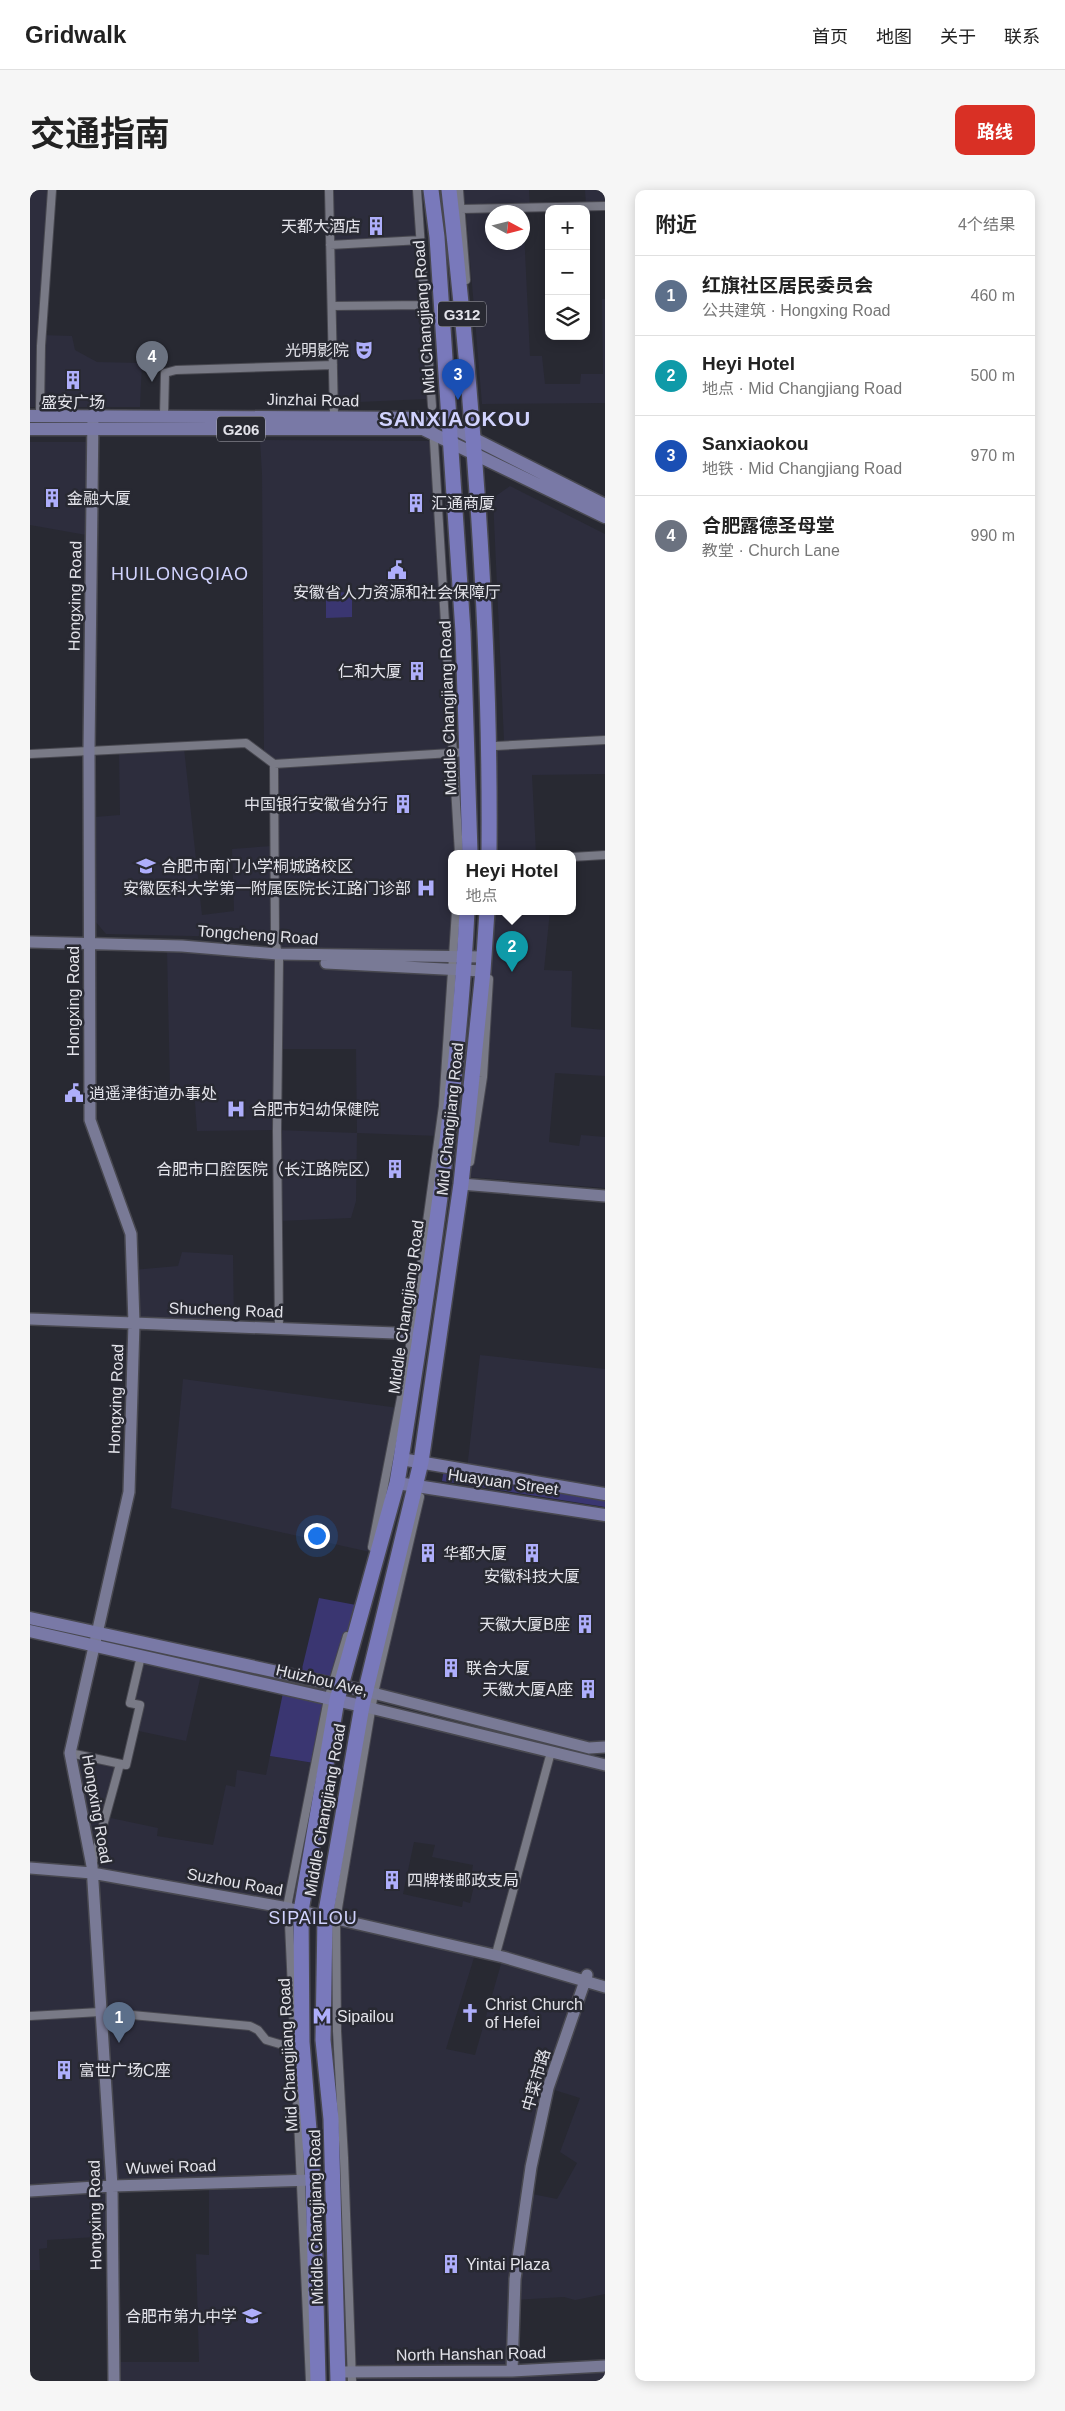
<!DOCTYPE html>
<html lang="zh">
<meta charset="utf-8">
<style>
body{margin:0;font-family:Arial,"Noto Sans SC",sans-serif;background:#f6f6f6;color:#222}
.controls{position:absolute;right:15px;top:15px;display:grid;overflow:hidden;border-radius:10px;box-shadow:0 2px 12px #0003}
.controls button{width:45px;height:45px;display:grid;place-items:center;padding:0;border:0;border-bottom:1px solid #e0e0e0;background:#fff;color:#222;font:25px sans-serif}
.compass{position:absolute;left:455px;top:15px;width:45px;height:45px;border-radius:50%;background:#fff;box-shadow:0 2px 12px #0003;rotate:97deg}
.you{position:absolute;left:286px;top:1345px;width:18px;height:18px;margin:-12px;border:4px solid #fff;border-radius:50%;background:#1a73e8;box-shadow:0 0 0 8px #1a73e833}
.badge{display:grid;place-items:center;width:32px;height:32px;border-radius:50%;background:#d93025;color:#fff;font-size:16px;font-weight:700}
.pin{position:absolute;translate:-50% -41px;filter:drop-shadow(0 1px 2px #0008)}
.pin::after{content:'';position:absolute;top:26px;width:18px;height:15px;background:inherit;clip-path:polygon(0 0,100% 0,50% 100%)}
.popup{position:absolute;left:418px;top:660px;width:128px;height:65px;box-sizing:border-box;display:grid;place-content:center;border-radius:10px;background:#fff;filter:drop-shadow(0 1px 4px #0005);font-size:16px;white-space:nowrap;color:#767676}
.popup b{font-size:19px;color:#222}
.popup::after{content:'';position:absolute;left:50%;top:100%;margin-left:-10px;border:10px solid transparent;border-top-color:#fff}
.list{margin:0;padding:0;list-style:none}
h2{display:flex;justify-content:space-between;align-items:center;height:65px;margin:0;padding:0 20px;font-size:21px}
h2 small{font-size:16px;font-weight:400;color:#767676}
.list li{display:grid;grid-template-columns:32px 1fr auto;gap:15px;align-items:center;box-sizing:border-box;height:80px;padding:0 20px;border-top:1px solid #e0e0e0}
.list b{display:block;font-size:19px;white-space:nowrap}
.list p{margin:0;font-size:16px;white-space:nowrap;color:#767676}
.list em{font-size:16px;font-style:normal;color:#767676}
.icon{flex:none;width:28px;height:28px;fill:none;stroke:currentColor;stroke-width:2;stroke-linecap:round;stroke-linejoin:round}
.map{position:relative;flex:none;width:575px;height:2191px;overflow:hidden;border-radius:10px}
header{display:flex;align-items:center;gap:30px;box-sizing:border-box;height:70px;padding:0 25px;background:#fff;border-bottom:1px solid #e0e0e0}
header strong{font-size:24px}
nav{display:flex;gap:28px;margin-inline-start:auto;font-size:18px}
.intro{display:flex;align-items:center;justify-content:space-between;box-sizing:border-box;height:120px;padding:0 30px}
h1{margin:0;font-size:35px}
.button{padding:12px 22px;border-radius:10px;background:#d93025;color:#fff;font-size:18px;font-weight:700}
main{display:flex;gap:30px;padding:0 30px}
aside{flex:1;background:#fff;border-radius:10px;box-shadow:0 2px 12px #0003}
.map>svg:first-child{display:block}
</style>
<header>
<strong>Gridwalk</strong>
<nav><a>首页</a><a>地图</a><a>关于</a><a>联系</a></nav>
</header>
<div class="intro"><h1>交通指南</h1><a class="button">路线</a></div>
<main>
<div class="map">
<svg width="575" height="2191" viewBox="0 0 575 2191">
<rect width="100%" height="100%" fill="#282932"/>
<path fill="#2d2d3d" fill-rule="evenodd" d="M 0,0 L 22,0 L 12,145 L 42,146 L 45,160 L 67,172 L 112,173 L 110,217 L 0,217 Z
M 299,0 L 387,0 L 395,115 L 396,209 L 306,213 Z
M 429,0 L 499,0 L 500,18 L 430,19 Z
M 555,0 L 575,0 L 575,16 L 556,16 Z
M 493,20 L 500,166 L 512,166 L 515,194 L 550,194 L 551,184 L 573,184 L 572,109 L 575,109 L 575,213 L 452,214 L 436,22 ZM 462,22 L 492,22 L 492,52 L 462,52 Z
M 230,250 L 400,251 L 418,560 L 429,663 L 422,663 L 422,721 L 426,721 L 422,768 L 248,764 L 244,574 L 234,564 L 232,284 Z
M 0,252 L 59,252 L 62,346 L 0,335 Z
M 480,296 L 575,344 L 575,546 L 474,551 L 463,308 Z
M 575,550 L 575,584 L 502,585 L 506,663 L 466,663 L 465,556 Z
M 154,558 L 172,725 L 204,721 L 202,659 L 242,656 L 244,748 L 76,744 L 65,731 L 65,627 L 90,625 L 89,562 Z
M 463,721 L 520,721 L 514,780 L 542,781 L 541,837 L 575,840 L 575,886 L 525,883 L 519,952 L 549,956 L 551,945 L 575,947 L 575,998 L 438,987 Z
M 137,761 L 249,770 L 421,779 L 409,946 L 327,943 L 326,1011 L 321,1028 L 248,1031 L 247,940 L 167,941 L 164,898 L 140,897 ZM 247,859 L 326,859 L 327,943 L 247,940 Z
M 152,1062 L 203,1065 L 204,1137 L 104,1133 L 102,1080 L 148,1076 Z
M 450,1165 L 575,1179 L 575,1304 L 437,1279 Z
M 153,1189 L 369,1218 L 340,1362 L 141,1318 Z
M 391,1297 L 575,1325 L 575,1557 L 344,1503 Z
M 111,1466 L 172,1480 L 156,1551 L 104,1540 L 110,1516 L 100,1513 Z
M 341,1518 L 575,1575 L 575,1790 L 467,1760 L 307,1723 ZM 384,1652 L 405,1655 L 402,1667 L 443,1675 L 442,1681 L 447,1682 L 440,1713 L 433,1711 L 432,1717 L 373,1704 Z
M 40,1563 L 90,1574 L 76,1627 L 128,1638 L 127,1646 L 183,1655 L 196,1595 L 205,1597 L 207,1580 L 236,1585 L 240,1566 L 284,1573 L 258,1712 L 62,1676 Z
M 0,1678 L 258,1718 L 280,2191 L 84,2191 L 84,2172 L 169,2172 L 166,2064 L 179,2065 L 179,1992 L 83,1996 L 83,2046 L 17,2050 L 17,2058 L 9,2059 L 10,2080 L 0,2080 Z
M 306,1730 L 446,1761 L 416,1859 L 445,1865 L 473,1767 L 575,1797 L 575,2104 L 545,2110 L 534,2107 L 484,2110 L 482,2181 L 575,2176 L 575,2191 L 322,2191 ZM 518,1898 L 550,1908 L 530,1962 L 547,1973 L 527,2009 L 497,2003 Z"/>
<path fill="#3a3671" d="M 322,402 L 322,427 L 296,428 L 296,403 Z
M 414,1279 L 575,1306 L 575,1317 L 412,1291 Z
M 289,1408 L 326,1415 L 303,1494 L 270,1487 Z
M 254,1498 L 298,1509 L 284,1573 L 240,1566 Z"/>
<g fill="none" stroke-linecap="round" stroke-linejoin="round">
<g stroke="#484850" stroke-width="10">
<path id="street" d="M 299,0 L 304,226
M 387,0 L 402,216
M 429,0 L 436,90
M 430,19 L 575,16
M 300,55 L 391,50
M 302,116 L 395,115
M 10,220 L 11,156 L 22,0
M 134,225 L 135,183 L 146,180 L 303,175
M 403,235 L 429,663
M 465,556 L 575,550
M 0,564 L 216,553 L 244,574 L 437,562
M 244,574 L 245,749 L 249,770 L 247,940 L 249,1139
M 542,667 L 575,665
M 440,972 L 453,887 L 459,789
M 342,1357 L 377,1177 L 413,916 L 426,721
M 40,1563 L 96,1575 L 110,1515 L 100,1513 L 111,1466
M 63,1672 L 90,1574
M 467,1760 L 521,1562
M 0,1826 L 70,1822 L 220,1836 L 228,1840 L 236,1850 L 263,1858
M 280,2191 L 258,1712 L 298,1509 L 317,1446
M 322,2191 L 314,1968 L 307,1841 L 306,1730 L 344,1503 L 390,1307"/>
</g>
<g stroke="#484850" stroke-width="14">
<path id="secondary" d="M 63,225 L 59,560 L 60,930 L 101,1044 L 104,1133 L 99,1302 L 40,1563 L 62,1676 L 82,1996 L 84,2191
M 0,752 L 152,756 L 248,764 L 454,767
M 296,773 L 453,781
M 431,994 L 575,1006
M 0,1129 L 391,1144
M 335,1501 L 559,1558 L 575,1557
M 332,1516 L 575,1575
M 0,1678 L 62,1683 L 258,1718 L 473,1767 L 575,1797
M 0,2001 L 82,1996 L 283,1990
M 482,2181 L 485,2089 L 501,1977 L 518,1898 L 557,1785
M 308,2182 L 482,2181 L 575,2176"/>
</g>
<g stroke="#484850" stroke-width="15">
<path id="primary" d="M 0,226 L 400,228 L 413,233 L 575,315
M 0,239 L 393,239 L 575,327
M 371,1269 L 575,1304
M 367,1293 L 575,1325
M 0,1428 L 335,1501
M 0,1441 L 332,1516"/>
</g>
<g stroke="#484850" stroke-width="18">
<path id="highway" d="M 401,0 L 407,47 L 433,442 L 440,663
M 419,0 C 444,219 461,442 459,663
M 288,2191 L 283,1990 L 272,1852 L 271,1721 L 307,1510 L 367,1293 L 371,1269 C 400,1087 428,905 437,721
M 308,2191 L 301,1929 L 293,1850 L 295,1727 L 332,1516 L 391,1272 L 431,994 L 453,781 L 457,721"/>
</g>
<use href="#street" stroke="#797a86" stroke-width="8"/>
<use href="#secondary" stroke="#797a96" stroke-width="11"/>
<use href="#primary" stroke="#7979a6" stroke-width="12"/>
<use href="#highway" stroke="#7979bb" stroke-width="15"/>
</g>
<defs>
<g id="building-bare" transform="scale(1.5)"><path d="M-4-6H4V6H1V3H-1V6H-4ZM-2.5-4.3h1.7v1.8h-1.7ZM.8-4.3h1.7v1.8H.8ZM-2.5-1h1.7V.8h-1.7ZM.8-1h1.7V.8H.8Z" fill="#aeaefb" stroke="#282932" stroke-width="2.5" paint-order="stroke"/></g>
<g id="theatre-bare" transform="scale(1.5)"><path d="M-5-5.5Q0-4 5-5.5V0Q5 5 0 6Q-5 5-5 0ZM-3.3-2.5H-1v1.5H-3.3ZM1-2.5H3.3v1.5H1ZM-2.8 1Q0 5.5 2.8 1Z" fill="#aeaefb" stroke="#282932" stroke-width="2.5" paint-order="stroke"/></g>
<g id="civic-bare" transform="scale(1.5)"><path d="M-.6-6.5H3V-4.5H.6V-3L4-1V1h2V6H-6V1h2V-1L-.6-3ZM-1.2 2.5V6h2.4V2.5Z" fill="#aeaefb" stroke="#282932" stroke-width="2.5" paint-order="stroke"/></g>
<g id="school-bare" transform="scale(1.5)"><path d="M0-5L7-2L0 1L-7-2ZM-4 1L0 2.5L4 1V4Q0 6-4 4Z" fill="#aeaefb" stroke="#282932" stroke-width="2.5" paint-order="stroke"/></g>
<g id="hospital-bare" transform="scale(1.5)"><path d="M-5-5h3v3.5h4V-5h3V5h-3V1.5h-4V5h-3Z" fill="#aeaefb" stroke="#282932" stroke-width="2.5" paint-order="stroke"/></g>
<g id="church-bare" transform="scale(1.5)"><path d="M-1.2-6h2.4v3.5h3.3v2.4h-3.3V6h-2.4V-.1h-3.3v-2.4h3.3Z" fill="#aeaefb" stroke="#282932" stroke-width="2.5" paint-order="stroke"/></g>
<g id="metro-bare" transform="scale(1.5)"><path d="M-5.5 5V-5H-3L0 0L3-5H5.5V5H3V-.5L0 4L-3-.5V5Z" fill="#aeaefb" stroke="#282932" stroke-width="2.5" paint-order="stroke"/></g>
</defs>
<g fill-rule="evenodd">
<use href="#building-bare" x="346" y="36"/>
<use href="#theatre-bare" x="334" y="160"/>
<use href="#building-bare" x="43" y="190"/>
<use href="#building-bare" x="22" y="308"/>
<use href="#building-bare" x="386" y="313"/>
<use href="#civic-bare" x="367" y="380"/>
<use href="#building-bare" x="387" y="481"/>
<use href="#building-bare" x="373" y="614"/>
<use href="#school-bare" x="116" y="676"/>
<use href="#hospital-bare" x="396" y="698"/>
<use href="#civic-bare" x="44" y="903"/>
<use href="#hospital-bare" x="206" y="919"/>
<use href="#building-bare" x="365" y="979"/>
<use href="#building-bare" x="398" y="1363"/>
<use href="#building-bare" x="502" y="1363"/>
<use href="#building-bare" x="555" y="1434"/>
<use href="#building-bare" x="421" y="1478"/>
<use href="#building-bare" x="558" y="1499"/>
<use href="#building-bare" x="362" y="1690"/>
<use href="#church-bare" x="440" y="1823"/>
<use href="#metro-bare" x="292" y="1826"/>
<use href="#building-bare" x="34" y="1880"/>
<use href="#building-bare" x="421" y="2074"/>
<use href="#school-bare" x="222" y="2126"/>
</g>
<g text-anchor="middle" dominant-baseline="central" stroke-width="5" stroke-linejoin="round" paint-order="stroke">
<g fill="#282932" stroke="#ababb3" stroke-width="1">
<rect x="408" y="111.5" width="48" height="25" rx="4"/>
<rect x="187" y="226.5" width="48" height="25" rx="4"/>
</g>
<g font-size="15" font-weight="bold" fill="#e3e3ea">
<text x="432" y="124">G312</text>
<text x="211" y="239">G206</text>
</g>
<g font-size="16" fill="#e3e3ea" stroke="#282932" text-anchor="start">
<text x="331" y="36" text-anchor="end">天都大酒店</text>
<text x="319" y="160" text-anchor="end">光明影院</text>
<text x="43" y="212" text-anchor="middle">盛安广场</text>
<text x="37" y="308">金融大厦</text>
<text x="401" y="313">汇通商厦</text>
<text x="367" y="402" text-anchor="middle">安徽省人力资源和社会保障厅</text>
<text x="372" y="481" text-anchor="end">仁和大厦</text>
<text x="358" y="614" text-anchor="end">中国银行安徽省分行</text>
<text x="131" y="676">合肥市南门小学桐城路校区</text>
<text x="381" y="698" text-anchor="end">安徽医科大学第一附属医院长江路门诊部</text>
<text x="59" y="903">逍遥津街道办事处</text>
<text x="221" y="919">合肥市妇幼保健院</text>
<text x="350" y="979" text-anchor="end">合肥市口腔医院（长江路院区）</text>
<text x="413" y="1363">华都大厦</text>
<text x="502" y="1386" text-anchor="middle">安徽科技大厦</text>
<text x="540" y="1434" text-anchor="end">天徽大厦B座</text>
<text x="436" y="1478">联合大厦</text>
<text x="543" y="1499" text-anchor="end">天徽大厦A座</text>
<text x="377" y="1690">四牌楼邮政支局</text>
<text x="455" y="1814">Christ Church<tspan x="455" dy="18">of Hefei</tspan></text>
<text x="307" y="1826">Sipailou</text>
<text x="49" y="1880">富世广场C座</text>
<text x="436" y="2074">Yintai Plaza</text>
<text x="207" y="2126" text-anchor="end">合肥市第九中学</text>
</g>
<g font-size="16" fill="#e3e3ea" stroke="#282932">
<text transform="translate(394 127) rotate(-94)">Mid Changjiang Road</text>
<text transform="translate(283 210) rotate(1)">Jinzhai Road</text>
<text transform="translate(45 406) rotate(-89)">Hongxing Road</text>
<text transform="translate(418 518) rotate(-92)">Middle Changjiang Road</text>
<text transform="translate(228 745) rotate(4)">Tongcheng Road</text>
<text transform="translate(43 811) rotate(-90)">Hongxing Road</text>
<text transform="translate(420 929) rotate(-84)">Mid Changjiang Road</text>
<text transform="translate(376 1117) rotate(-82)">Middle Changjiang Road</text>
<text transform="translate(196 1120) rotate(2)">Shucheng Road</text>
<text transform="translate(86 1209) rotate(-88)">Hongxing Road</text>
<text transform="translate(473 1292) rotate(8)">Huayuan Street</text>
<text transform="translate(292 1490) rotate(13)">Huizhou Ave,</text>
<text transform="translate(67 1619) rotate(80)">Hongxing Road</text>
<text transform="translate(295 1620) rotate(-80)">Middle Changjiang Road</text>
<text transform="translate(205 1692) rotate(10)">Suzhou Road</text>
<text transform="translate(258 1865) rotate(-93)">Mid Changjiang Road</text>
<text transform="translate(506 1890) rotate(-74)">中菜市路</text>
<text transform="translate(141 1977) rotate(-2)">Wuwei Road</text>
<text transform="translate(65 2025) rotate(-91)">Hongxing Road</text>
<text transform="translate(286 2027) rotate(-91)">Middle Changjiang Road</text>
<text transform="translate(441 2164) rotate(-1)">North Hanshan Road</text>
</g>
<g font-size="18" letter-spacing="1" fill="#d1d3fe" stroke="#282932">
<text x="150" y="384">HUILONGQIAO</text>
<text x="283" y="1728">SIPAILOU</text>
</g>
<g font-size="21" font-weight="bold" letter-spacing="1" fill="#d1d3fe" stroke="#282932">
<text x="425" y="228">SANXIAOKOU</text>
</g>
</g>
</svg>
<div class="controls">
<button>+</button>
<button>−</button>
<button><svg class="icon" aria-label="layers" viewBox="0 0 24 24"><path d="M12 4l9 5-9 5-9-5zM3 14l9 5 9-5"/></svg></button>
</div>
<svg class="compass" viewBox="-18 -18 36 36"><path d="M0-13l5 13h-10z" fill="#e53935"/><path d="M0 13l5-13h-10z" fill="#767676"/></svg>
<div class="you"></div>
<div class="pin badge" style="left:89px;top:1853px;background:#5c6f8a">1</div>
<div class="pin badge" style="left:482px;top:782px;background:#0f9aa8">2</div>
<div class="popup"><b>Heyi Hotel</b>地点</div>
<div class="pin badge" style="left:428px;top:210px;background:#1a4fb4">3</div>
<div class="pin badge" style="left:122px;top:192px;background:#6b7280">4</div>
</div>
<aside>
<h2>附近<small>4个结果</small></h2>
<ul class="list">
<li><span class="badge" style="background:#5c6f8a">1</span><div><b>红旗社区居民委员会</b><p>公共建筑 · Hongxing Road</p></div><em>460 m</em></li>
<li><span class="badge" style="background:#0f9aa8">2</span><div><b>Heyi Hotel</b><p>地点 · Mid Changjiang Road</p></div><em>500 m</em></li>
<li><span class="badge" style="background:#1a4fb4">3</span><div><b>Sanxiaokou</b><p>地铁 · Mid Changjiang Road</p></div><em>970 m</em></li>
<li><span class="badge" style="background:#6b7280">4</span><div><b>合肥露德圣母堂</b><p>教堂 · Church Lane</p></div><em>990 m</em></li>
</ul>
</aside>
</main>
